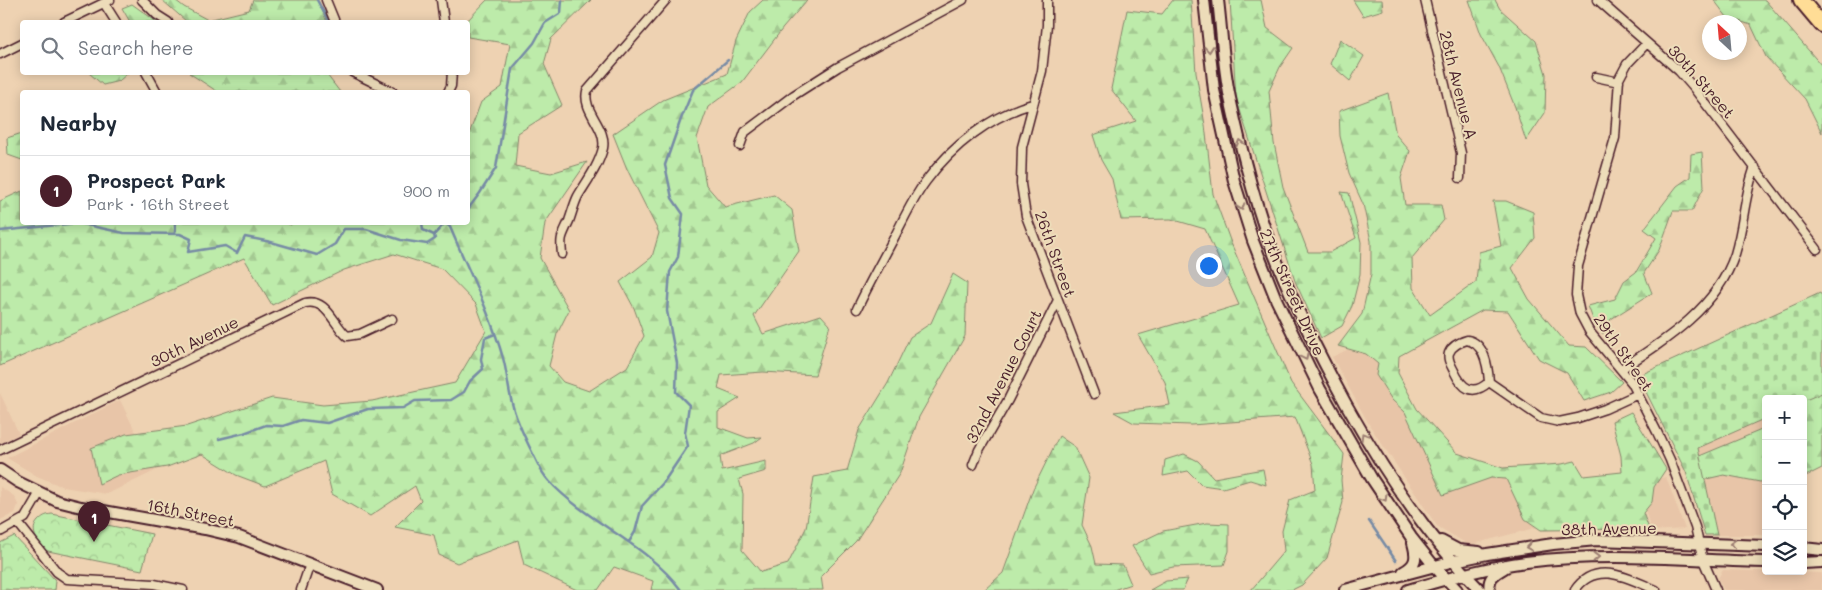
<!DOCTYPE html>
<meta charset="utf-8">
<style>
body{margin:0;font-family:Mali,sans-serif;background:#f2f2f3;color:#1f2937}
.controls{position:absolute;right:15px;bottom:15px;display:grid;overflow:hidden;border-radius:5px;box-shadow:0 2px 12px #0003}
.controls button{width:45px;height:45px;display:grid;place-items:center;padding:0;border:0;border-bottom:1px solid #e0e1e3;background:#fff;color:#1f2937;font:25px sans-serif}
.compass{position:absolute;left:1702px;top:15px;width:45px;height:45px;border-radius:50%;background:#fff;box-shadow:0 2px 12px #0003;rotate:334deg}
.you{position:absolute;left:1208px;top:265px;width:18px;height:18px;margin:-12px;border:4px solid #fff;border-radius:50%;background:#1a73e8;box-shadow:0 0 0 8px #1a73e833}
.badge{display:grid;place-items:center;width:32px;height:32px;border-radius:50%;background:#4a1f2b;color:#fff;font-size:16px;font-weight:700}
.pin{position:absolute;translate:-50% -41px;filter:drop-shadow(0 1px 2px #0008)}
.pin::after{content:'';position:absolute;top:26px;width:18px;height:15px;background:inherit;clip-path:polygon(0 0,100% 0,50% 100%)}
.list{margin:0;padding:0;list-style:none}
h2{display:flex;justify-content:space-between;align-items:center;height:65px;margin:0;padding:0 20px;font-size:21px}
h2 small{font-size:16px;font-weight:400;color:#747a83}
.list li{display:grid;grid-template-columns:32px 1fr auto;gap:15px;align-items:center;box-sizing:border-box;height:70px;padding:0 20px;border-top:1px solid #e0e1e3}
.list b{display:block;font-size:19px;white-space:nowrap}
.list p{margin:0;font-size:16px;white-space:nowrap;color:#747a83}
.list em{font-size:16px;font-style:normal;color:#747a83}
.icon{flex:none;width:28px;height:28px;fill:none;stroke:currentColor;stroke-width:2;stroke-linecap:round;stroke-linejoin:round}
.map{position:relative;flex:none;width:1822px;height:590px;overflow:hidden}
.search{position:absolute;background:#fff;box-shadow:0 2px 12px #0003;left:20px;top:20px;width:450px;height:55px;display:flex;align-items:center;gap:12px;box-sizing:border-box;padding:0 18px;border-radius:5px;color:#747a83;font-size:19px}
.panel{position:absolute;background:#fff;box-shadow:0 2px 12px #0003;left:20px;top:90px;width:450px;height:135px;border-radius:5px}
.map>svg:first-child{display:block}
</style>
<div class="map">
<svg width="1822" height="590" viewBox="0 0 1822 590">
<defs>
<pattern id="forest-firs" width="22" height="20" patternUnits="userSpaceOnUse" patternTransform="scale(1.25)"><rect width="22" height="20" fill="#bdebaa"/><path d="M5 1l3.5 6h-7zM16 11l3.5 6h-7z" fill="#a4c992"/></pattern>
<pattern id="cemetery-stones" width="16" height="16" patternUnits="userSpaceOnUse" patternTransform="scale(1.25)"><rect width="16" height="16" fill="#bdebaa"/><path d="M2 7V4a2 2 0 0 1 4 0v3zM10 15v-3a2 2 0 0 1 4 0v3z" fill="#a4c992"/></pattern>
<pattern id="park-crowns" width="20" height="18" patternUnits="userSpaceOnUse" patternTransform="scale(1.25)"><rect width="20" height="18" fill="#bdebaa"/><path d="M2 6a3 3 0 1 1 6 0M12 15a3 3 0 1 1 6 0" fill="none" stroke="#a4c992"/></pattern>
</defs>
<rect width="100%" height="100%" fill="#eed2b2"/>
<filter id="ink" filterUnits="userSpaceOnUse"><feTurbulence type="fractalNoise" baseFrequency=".02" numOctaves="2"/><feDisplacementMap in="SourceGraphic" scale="10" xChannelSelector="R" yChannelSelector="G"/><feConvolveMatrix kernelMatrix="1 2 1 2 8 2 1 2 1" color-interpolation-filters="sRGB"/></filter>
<g filter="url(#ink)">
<path fill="#e8c5a8" d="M 1370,339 L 1448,490 L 1519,466 L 1546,525 L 1469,545 L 1437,526 L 1370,426 L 1332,357 Z
M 0,393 L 19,434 L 0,443 Z
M 120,400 L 155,471 L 107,494 L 63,487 L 37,476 L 7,458 Z
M 1766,418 L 1764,535 L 1717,535 L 1698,448 Z
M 1666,477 L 1685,529 L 1651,531 L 1638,484 Z
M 0,487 L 14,496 L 18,505 L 15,513 L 0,520 Z
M 1723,570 L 1822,573 L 1822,590 L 1724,590 L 1718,578 Z"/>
<path fill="url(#forest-firs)" stroke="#84856a" d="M 162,0 L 175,0 L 184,7 L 208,20 L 249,10 L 253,0 L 318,0 L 327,22 L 187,22 Z
M 487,0 L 591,0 L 551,39 L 544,64 L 562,105 L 518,133 L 515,166 L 551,173 L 587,162 L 545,223 L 540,258 L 569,310 L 557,334 L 549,366 L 563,382 L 589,391 L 627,367 L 644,336 L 634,308 L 620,282 L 652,257 L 659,233 L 627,169 L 613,134 L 663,100 L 727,74 L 736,41 L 750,12 L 763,0 L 807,0 L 783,28 L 742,82 L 708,107 L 697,138 L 706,185 L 725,207 L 774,195 L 792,210 L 799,251 L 754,316 L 763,334 L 821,315 L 830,325 L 815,375 L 763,372 L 721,375 L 718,389 L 740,398 L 718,412 L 718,427 L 748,438 L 762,437 L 754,443 L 720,456 L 722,471 L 766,461 L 766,471 L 739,479 L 743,494 L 742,550 L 761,572 L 788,564 L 806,528 L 814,477 L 847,471 L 859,430 L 888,383 L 910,337 L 931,323 L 953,274 L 967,283 L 965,336 L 919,417 L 900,473 L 856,541 L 821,576 L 823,590 L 651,590 L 653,581 L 614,567 L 598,590 L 577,590 L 524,565 L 518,540 L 457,563 L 439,555 L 434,535 L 395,527 L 421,501 L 415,486 L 370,516 L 332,494 L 324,461 L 265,486 L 236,475 L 202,454 L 167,467 L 118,475 L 99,484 L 91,448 L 126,434 L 187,426 L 272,398 L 323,405 L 372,401 L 455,383 L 486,331 L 476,304 L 442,269 L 394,254 L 344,270 L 272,305 L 244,258 L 0,366 L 0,201 L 22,191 L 22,222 L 283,222 L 291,225 L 293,222 L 468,222 L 468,137 L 481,102 L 502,87 L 510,44 L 468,37 L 468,22 L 466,22 Z
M 1173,0 L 1191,0 L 1196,73 L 1205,125 L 1213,194 L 1231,243 L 1291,383 L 1344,454 L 1341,480 L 1343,502 L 1327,558 L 1302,585 L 1292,590 L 1251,590 L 1284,551 L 1282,531 L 1290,500 L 1315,490 L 1313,464 L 1295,417 L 1191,425 L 1134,423 L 1114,412 L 1170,405 L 1165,382 L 1138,335 L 1239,305 L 1205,229 L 1171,219 L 1121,220 L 1112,179 L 1101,160 L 1093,135 L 1136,121 L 1111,89 L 1127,10 L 1162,14 Z
M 1230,0 L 1261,0 L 1267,28 L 1293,48 L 1280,67 L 1269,91 L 1274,143 L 1283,187 L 1308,252 L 1330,252 L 1356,238 L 1341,192 L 1349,193 L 1361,242 L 1360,274 L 1352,306 L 1342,326 L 1321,338 L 1295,281 L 1236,98 Z
M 1353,0 L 1382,0 L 1383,10 L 1363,16 Z
M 1469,0 L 1495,0 L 1500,9 L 1536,41 L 1546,74 L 1545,113 L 1526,141 L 1515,107 L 1499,67 L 1481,34 Z
M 1714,0 L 1765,0 L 1822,66 L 1822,133 L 1805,99 L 1766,57 L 1751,25 L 1727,17 Z
M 132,4 L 157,22 L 130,22 L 122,8 Z
M 1340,39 L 1364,56 L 1350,81 L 1330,64 Z
M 89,73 L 128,73 L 119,81 L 103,85 Z
M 306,73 L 327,75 L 340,92 L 218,92 L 189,73 Z
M 1388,93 L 1396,135 L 1410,151 L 1401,178 L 1405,205 L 1441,205 L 1444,220 L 1412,258 L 1413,288 L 1430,315 L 1476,282 L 1479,252 L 1501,246 L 1493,201 L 1506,201 L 1533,212 L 1535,238 L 1512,268 L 1529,299 L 1569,346 L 1586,347 L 1622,382 L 1611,392 L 1584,401 L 1567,373 L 1539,359 L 1508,311 L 1483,310 L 1399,356 L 1398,373 L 1417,409 L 1457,453 L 1503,468 L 1562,464 L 1575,461 L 1584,476 L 1622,472 L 1621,456 L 1612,421 L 1631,412 L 1666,469 L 1654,487 L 1652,502 L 1643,513 L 1649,529 L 1541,530 L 1525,519 L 1506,479 L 1491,478 L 1443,495 L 1405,412 L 1392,400 L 1376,375 L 1378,364 L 1366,354 L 1338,346 L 1362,314 L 1371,274 L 1371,241 L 1363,204 L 1349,173 L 1340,136 L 1339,111 Z
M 22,133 L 22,160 L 8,155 L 7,138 Z
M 1702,152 L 1704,187 L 1692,211 L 1673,211 L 1659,250 L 1644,273 L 1652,293 L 1611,319 L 1603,334 L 1594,322 L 1588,306 L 1615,299 L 1624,281 L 1636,272 L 1656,238 L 1644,229 L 1677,186 L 1690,177 L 1691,154 Z
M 1822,368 L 1822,468 L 1808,475 L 1803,476 L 1803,399 L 1798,399 Z
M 1766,428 L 1766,481 L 1760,482 L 1724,475 L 1702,480 L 1697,457 Z
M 1059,436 L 1075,447 L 1089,478 L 1082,525 L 1092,546 L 1096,564 L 1123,565 L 1131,584 L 1113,590 L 984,590 L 1003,573 L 1033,489 Z
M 1184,454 L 1198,461 L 1214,478 L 1263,469 L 1266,485 L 1250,480 L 1223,488 L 1202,485 L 1188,471 L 1163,476 L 1165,460 Z
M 1207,523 L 1229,524 L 1229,551 L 1224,565 L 1173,567 L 1149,573 L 1132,546 L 1163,531 Z
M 1188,579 L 1183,590 L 1150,590 L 1166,581 Z"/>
<path fill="url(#cemetery-stones)" stroke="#84856a" d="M 1820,293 L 1822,296 L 1822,393 L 1803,401 L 1803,399 L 1766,399 L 1766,418 L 1698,448 L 1717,535 L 1705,535 L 1686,472 L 1638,376 Z"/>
<path fill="url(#park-crowns)" stroke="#84856a" d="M 52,514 L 152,534 L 142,570 L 43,550 C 38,540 29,531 38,521 C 43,516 45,515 52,514 Z
M 14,536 L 56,581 L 55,590 L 0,590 L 0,543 Z"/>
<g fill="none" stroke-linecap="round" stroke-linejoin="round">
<path stroke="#778ba5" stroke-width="2.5" d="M 317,0 L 329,22
M 468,209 L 480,193 L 496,168 L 512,69 L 534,43 L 545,23 L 561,13 L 562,0
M 422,222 L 423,230 L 434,235 L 445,223 L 450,227 C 468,270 490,312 503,358 C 507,372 508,388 512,403 C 516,420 524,436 532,452 C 537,462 541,473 549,481 C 588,523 647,544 681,590
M 0,231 L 77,223 L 124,233 L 180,234 L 191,239 L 188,252 L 225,246 L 237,253 L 245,237 L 271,242 L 317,255 L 335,244 L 344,229 L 366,229 L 401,240 L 427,244 L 435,239 L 434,235
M 175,233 L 175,222
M 219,439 L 244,433 L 266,425 L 283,426 L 301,420 L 327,423 L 368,409 L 403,408 L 415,401 L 451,400 L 464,392 L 470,381 L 483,369 L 481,359 L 485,338 L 495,334
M 1369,521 L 1396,561
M 629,542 L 635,532 L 642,506 L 663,483 L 688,446 L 685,433 L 689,405 L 676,392 L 677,363 L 667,311 L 670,272 L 678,257 L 683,214 L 672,198 L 665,165 L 681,119 L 693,90 L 728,60"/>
<g stroke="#4a1f2b" stroke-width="11">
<path id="street" d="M 142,0 L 157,15 L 168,22
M 326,0 L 335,22
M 441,0 L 444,22
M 1047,0 L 1047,25 L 1042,71 L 1022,147 L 1021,184 L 1026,216 L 1094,394
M 1425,0 L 1461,153 L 1460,178
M 1598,0 L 1679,71 L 1693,87 L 1817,249
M 104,3 L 116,22
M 64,22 L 110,0
M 1647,43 L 1627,64 L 1619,79 L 1615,138 L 1578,266 L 1576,295 L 1580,314 L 1589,331 L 1632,383 L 1657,432 L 1670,460 L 1695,527 L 1703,560 L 1716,590
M 0,54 L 22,43
M 146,72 L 157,92
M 352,72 L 393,92
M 1596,77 L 1619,82
M 448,92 L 451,86 L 452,72
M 740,146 L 745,132 L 794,95 L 838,67 L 963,0
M 562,254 C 560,236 562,237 569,221 C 572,213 574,204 578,196 C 587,181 599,165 603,148 C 607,127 582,112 587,91 L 666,0
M 857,309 C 869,283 883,259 896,234 C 905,216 914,197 926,181 C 952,146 990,116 1032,104
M 1467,340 C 1485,343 1488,367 1489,382 C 1472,397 1462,388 1454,371 C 1451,365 1447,359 1449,353 C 1452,345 1460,342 1467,340 Z
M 1621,369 C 1666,340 1717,308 1735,254 C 1744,225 1744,195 1755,167
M 1489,382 L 1541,418 L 1559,422 L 1578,418 L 1605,409 L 1638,394
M 0,450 L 305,303 C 327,298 333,324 347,336 L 360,334 L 392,319
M 973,465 L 979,450 L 1008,400 L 1058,300
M 18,523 L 57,572 L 67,579 L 154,584 L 183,590
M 0,532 L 25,518 L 39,494
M 301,590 L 310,564
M 1575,590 C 1596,559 1630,579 1656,590"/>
</g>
<g stroke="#4a1f2b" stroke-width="14">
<path id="secondary" d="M 1204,0 L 1214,90 L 1234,181 L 1253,241 L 1276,299 L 1320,389 L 1372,479 L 1411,537 L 1434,566 L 1457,590
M 1218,0 C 1222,32 1223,66 1230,98 C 1242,154 1256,211 1278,264 C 1297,312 1321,358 1346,404 C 1383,470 1426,536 1480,590
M 0,470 L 18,482 L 57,501 L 81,507 L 205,529 L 239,537 L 377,590
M 1441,541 L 1458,550 L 1479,552
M 1803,548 L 1822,550
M 1803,563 L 1822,562
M 1403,572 C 1417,565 1417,557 1413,543
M 1345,590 L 1454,561 L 1487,554 L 1553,544 L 1597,540 L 1766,546
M 1408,590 C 1447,579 1486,567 1526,562 C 1606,552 1686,560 1766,562
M 1490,590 C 1487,577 1496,573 1506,567"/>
</g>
<g stroke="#4a1f2b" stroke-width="18">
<path id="highway" d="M 1801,0 L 1822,25"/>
</g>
<use href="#street" stroke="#eddcb9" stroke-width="8"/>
<use href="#secondary" stroke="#eddcb9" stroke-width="10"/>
<use href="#highway" stroke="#ffdd96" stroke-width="14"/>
</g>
<defs><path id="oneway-chevron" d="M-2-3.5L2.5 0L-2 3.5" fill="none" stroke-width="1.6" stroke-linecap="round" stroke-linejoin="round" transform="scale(1.25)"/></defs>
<g stroke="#9c7e72">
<use href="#oneway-chevron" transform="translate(1209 49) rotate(85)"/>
<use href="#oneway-chevron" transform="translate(1240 143) rotate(-105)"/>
<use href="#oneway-chevron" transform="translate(1241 207) rotate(71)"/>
<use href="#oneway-chevron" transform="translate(1305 357) rotate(64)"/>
<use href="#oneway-chevron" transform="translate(1364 436) rotate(-121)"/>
<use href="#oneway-chevron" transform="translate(1384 498) rotate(58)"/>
<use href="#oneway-chevron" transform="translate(1733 544) rotate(-178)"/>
<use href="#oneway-chevron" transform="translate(1529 547) rotate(172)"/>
<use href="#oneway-chevron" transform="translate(1596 557) rotate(-1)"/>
</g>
</g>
<g text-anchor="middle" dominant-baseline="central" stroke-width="4" stroke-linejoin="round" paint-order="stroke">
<g font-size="16" fill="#4a1f2b" stroke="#eddcb9">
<text transform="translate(1702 81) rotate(49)">30th Street</text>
<text transform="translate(1459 85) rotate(76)">28th Avenue A</text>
<text transform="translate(1056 254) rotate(70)">26th Street</text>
<text transform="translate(1293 292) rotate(66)">27th Street Drive</text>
<text transform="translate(194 341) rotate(-26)">30th Avenue</text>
<text transform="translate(1624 352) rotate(55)">29th Street</text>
<text transform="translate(1003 376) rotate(-63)">32nd Avenue Court</text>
<text transform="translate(191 512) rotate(11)">16th Street</text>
<text transform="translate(1609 528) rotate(-1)">38th Avenue</text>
</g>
</g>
</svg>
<div class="controls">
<button>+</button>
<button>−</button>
<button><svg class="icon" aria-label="locate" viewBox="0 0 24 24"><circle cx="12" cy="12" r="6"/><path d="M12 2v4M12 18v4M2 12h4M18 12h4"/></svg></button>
<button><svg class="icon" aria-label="layers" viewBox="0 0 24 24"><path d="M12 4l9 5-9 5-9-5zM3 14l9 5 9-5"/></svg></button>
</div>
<svg class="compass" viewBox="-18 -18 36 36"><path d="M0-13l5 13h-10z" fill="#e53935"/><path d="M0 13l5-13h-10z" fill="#747a83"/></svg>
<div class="you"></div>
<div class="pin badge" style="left:94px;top:542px">1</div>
<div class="search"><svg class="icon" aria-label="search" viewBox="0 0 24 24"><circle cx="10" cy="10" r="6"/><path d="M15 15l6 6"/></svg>Search here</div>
<section class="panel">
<h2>Nearby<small></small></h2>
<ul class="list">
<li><span class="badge">1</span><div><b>Prospect Park</b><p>Park · 16th Street</p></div><em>900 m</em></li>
</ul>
</section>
</div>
